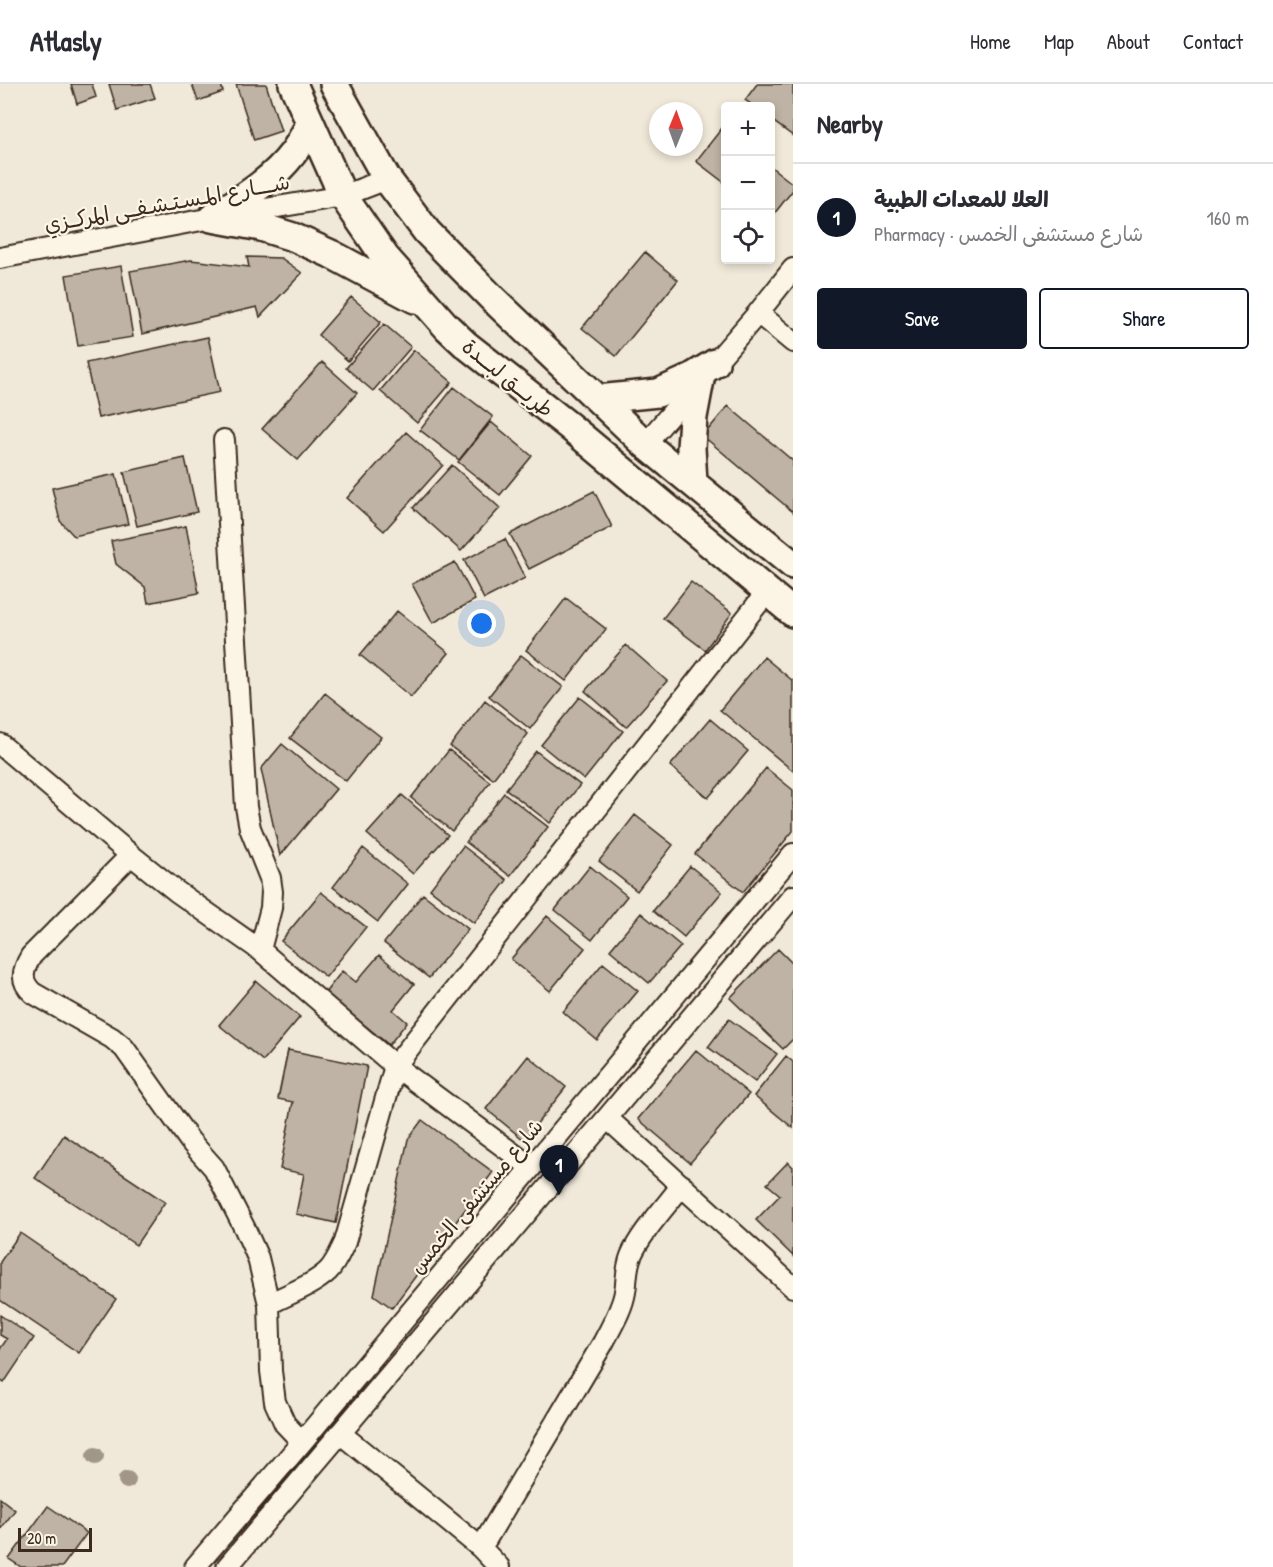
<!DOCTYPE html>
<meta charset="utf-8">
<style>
body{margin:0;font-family:"Patrick Hand","Playpen Sans Arabic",sans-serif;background:#f2f2f3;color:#2b2b33}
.controls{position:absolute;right:18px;top:18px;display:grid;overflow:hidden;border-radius:6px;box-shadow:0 3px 9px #0003}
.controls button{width:54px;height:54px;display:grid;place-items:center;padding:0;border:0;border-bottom:2px solid #e1e1e2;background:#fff;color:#2b2b33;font:30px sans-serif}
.compass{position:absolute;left:649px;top:18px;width:54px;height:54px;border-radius:50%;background:#fff;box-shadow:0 3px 9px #0003;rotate:1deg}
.scale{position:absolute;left:18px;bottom:15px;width:74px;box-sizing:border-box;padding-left:6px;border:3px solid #3b2a1e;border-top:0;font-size:16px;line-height:21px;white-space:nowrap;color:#3b2a1e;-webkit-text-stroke:4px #fcf5e5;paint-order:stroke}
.you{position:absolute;left:482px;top:540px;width:21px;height:21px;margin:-15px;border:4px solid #fff;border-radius:50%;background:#1a73e8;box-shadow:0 0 0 9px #1a73e833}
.badge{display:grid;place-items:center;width:39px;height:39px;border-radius:50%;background:#111827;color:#fff;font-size:20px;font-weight:700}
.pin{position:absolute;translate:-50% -50px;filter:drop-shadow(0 2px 3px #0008)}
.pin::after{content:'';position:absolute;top:32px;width:21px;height:18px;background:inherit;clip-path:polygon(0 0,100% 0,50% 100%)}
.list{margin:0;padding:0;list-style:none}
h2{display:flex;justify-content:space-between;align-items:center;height:78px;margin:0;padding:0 24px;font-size:26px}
h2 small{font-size:20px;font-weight:400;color:#7c7c81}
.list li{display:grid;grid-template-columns:39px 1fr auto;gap:18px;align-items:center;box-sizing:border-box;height:108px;padding:0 24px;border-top:2px solid #e1e1e2}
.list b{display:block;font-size:22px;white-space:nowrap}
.list p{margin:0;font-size:20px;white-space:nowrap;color:#7c7c81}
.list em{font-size:20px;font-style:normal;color:#7c7c81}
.actions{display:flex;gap:12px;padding:18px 24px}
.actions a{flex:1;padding:14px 0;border:2px solid #111827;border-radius:6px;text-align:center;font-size:21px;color:#111827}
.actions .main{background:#111827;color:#fff}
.icon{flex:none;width:33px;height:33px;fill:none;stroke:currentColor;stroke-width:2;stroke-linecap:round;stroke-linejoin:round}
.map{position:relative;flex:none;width:793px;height:1483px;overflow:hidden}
header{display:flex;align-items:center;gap:36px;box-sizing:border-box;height:84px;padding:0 30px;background:#fff;border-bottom:2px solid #e1e1e2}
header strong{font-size:28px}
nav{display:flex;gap:33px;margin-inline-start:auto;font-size:21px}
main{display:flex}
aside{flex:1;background:#fff}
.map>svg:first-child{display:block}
</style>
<header>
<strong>Atlasly</strong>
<nav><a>Home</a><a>Map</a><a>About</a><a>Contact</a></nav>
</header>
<main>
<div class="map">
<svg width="793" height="1483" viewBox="0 0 793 1483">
<rect width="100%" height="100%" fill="#f0e9d9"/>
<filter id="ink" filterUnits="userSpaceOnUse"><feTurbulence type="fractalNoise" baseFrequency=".0167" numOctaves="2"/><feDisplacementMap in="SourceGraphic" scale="12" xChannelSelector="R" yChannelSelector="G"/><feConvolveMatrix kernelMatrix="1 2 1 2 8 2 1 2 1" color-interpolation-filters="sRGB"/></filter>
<g filter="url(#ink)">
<path fill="#beb3a4" stroke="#3b2a1e" stroke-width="1.5" d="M 71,0 L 92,0 L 96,13 L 77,20 Z
M 109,0 L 150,0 L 155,14 L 117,26 Z
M 192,0 L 221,0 L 223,8 L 198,17 Z
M 236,0 L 266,0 L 281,47 L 254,56 Z
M 757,0 L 793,0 L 793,52 L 770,35 L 770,22 L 754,22 L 745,16 Z
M 722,44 L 726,47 L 726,100 L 696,77 Z
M 770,82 L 793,100 L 793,106 L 770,135 Z
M 645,168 L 678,196 L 616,272 L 582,244 Z
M 247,173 L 281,174 L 302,189 L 260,233 L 257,223 L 142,250 L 130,187 L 191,176 L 249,183 Z
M 121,182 L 133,253 L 78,262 L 66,191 Z
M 351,213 L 381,238 L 348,277 L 318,251 Z
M 384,240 L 411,263 L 373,307 L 346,284 Z
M 208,253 L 220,308 L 98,334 L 86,279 Z
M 414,266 L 452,298 L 417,339 L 380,307 Z
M 322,278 L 357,309 L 298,376 L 262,345 Z
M 454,303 L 493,333 L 459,376 L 420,346 Z
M 728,322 L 793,377 L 793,428 L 703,352 Z
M 491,338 L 532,372 L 500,411 L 458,378 Z
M 406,348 L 443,381 L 384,447 L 347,414 Z
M 185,374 L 197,428 L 137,442 L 124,388 Z
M 452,381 L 500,424 L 461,467 L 413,424 Z
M 116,390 L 128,440 L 74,452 L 60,437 L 52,404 Z
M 594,407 L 612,443 L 529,485 L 510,450 Z
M 186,442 L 199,509 L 148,519 L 145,503 L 116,480 L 111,457 Z
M 505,455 L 525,494 L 484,515 L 464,476 Z
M 455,478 L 475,516 L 433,539 L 412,500 Z
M 691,498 L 732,529 L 705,566 L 663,534 Z
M 566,514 L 606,545 L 566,597 L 526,566 Z
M 397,527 L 449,569 L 411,613 L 360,571 Z
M 626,561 L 667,597 L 626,643 L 585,607 Z
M 521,571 L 563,603 L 530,645 L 489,612 Z
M 764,573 L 793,597 L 793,687 L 720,626 Z
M 325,609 L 381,653 L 346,697 L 290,654 Z
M 580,613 L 623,647 L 584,696 L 541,661 Z
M 485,616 L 528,650 L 493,695 L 450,662 Z
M 710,635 L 748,667 L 708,714 L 670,682 Z
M 282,660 L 336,705 L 280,772 L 261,685 Z
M 449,666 L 490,698 L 452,747 L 411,714 Z
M 536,667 L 580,701 L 550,739 L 506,705 Z
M 766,684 L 793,706 L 793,747 L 743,808 L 695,770 Z
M 504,709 L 548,743 L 510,792 L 466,758 Z
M 402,711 L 448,751 L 413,790 L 367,750 Z
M 635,731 L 673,761 L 637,807 L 599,777 Z
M 463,762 L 507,796 L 474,839 L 430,805 Z
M 363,764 L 408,800 L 378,838 L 333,803 Z
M 590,782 L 627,812 L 592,856 L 555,826 Z
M 690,782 L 722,808 L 684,853 L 653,827 Z
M 321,808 L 366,843 L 326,893 L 281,857 Z
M 423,810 L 468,845 L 429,894 L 384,859 Z
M 641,829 L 681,862 L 649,899 L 610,866 Z
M 547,832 L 585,864 L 550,907 L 511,875 Z
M 778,865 L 793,880 L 793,955 L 783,965 L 730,914 Z
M 379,871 L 414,900 L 393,926 L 407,938 L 389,961 L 325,909 L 342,887 L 356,898 Z
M 603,879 L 638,907 L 597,956 L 563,928 Z
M 256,897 L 300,933 L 263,977 L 219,941 Z
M 729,935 L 777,970 L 755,998 L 708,963 Z
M 288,966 L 367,982 L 336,1139 L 296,1130 L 304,1090 L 280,1085 L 293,1018 L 278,1015 Z
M 696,966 L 749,1010 L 690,1079 L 638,1035 Z
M 528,972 L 566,1003 L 524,1056 L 486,1025 Z
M 786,972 L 793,978 L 793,1044 L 754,1012 Z
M 422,1036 L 493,1088 L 392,1224 L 374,1211 L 408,1055 Z
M 64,1051 L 165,1118 L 136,1161 L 35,1094 Z
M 788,1078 L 793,1083 L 793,1172 L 756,1136 L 780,1111 L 767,1100 Z
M 20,1149 L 116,1215 L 79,1269 L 0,1216 L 0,1178 Z
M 0,1231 L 34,1254 L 4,1299 L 0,1296 L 0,1265 L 7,1255 L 0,1251 Z
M 0,1414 L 15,1426 L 0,1446 Z
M 48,1422 L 87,1449 L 62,1483 L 21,1483 L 9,1475 Z"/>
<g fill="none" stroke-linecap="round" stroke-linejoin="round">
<g stroke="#3b2a1e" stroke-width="24">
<path id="street" d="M 0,174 L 212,134 L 343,112 L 387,95
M 758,229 L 793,258
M 224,356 L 246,723 L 250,744 L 270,794 L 272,808 L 271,824 L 260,866 L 395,982 L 345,1158 C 340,1168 336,1179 328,1187 C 312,1202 288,1210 269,1220
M 645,360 L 758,229 L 793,185
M 0,660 L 131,771 L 176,807 L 260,866
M 131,771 L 31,872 C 22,887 20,897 33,909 L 112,954 L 124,964 L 190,1057 L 214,1084 L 245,1145 L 258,1174 L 269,1220 L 271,1287 L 275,1318 L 285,1340 L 302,1358
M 607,1034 L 793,1203
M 531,1083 L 395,982 L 767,508
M 340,1349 L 481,1464 L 603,1259 C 611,1243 622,1226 625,1208 C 627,1196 626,1184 631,1172 C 640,1150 667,1121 682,1101
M 481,1464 L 499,1483
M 195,1483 L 302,1358 L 793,770
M 227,1483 L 607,1034 L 793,812"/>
</g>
<g stroke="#3b2a1e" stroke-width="32">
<path id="secondary" d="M 293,0 L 343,112 L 385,173 L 447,243 L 465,260 L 569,342 L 793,529
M 334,0 L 387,95 L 427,148 L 493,215 L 645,360 L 793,481
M 212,134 L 261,143 L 293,153 L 331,170 L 415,215
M 212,134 C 241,115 272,97 293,69 C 300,60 305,49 310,40
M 598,315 L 658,309 L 689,295 L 715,279
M 693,398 L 691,364 L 693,333 L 700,296"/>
</g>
<use href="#street" stroke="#fcf5e5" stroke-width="20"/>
<use href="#secondary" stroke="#fcf5e5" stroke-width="27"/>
</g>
<g fill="#a19688">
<circle cx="95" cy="1372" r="9"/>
<circle cx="127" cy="1396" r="9"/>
</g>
</g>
<g text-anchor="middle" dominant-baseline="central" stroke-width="4.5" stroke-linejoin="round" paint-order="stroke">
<g font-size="21" fill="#3b2a1e" stroke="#fcf5e5">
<text transform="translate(167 119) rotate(-10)">شــــارع المـسـتـشـفــى المركــزي</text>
<text transform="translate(508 294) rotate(39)">طريـــق لبـــدة</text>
<text transform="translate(476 1112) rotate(-50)">شارع مستشفى الخمس</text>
</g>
</g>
</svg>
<div class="controls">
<button>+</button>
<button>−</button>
<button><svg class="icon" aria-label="locate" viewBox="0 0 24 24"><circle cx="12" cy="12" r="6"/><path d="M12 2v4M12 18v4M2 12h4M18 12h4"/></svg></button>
</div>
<svg class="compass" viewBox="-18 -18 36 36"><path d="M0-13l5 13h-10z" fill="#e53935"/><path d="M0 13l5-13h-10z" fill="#7c7c81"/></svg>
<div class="scale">20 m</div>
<div class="you"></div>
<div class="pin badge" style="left:559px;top:1111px">1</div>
</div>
<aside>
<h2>Nearby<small></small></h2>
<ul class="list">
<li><span class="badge">1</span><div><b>العلا للمعدات الطبية</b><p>Pharmacy · شارع مستشفى الخمس</p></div><em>160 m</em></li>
</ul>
<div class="actions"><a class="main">Save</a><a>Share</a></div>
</aside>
</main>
